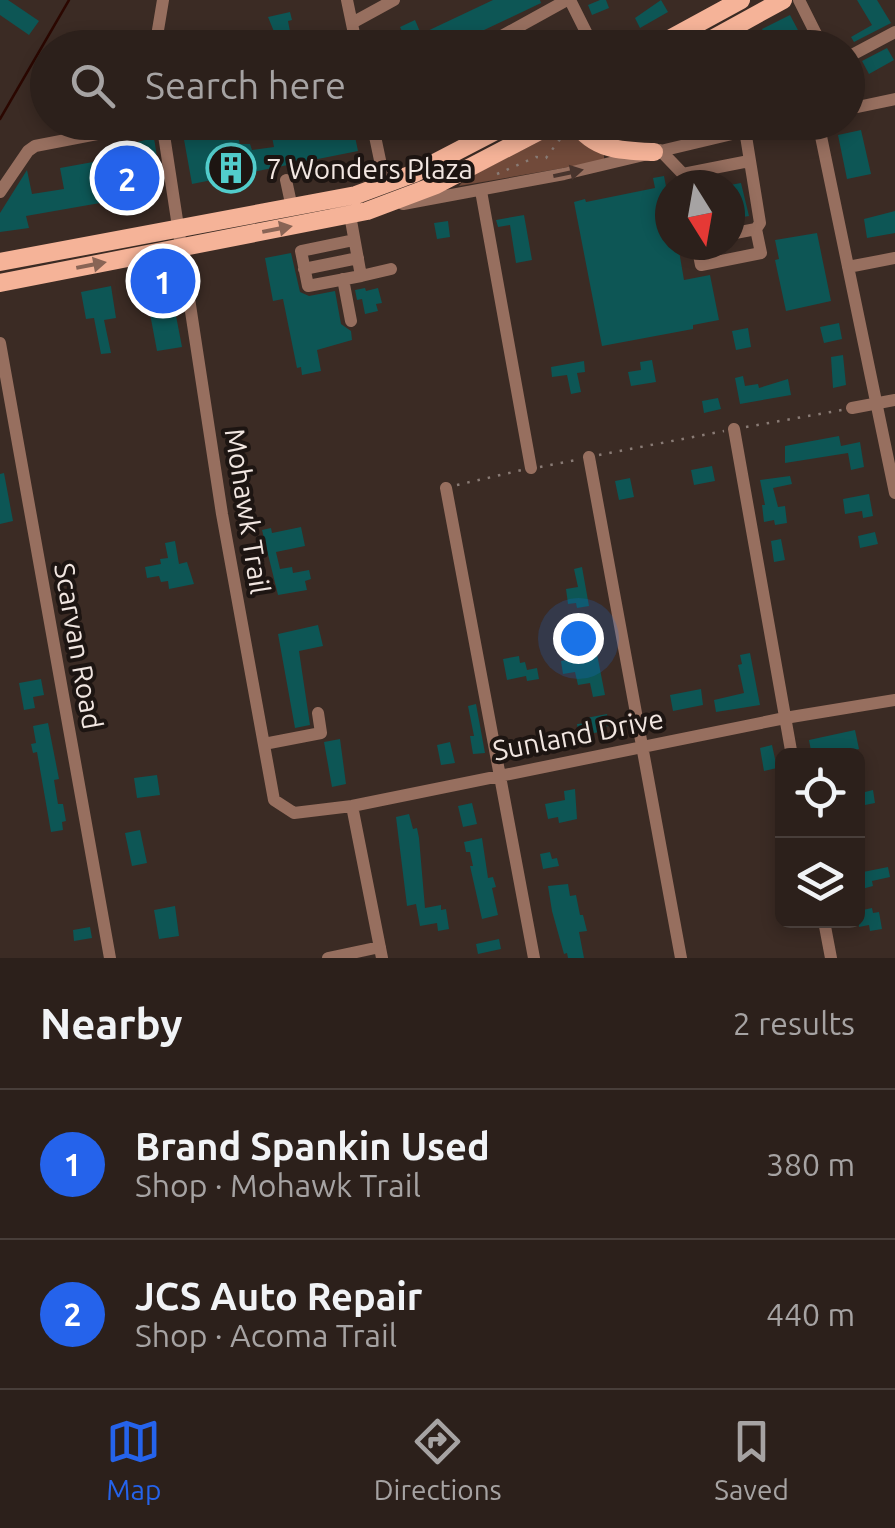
<!DOCTYPE html>
<meta charset="utf-8">
<style>
body{margin:0;font-family:Ubuntu,sans-serif;background:#382d28;color:#f1f3f6}
.controls{position:absolute;right:30px;bottom:30px;display:grid;overflow:hidden;border-radius:15px;box-shadow:0 5px 15px #0003}
.controls button{width:90px;height:90px;display:grid;place-items:center;padding:0;border:0;border-bottom:2px solid #483e3a;background:#2c201b;color:#f1f3f6;font:50px sans-serif}
.compass{position:absolute;left:655px;top:170px;width:90px;height:90px;border-radius:50%;background:#2c201b;box-shadow:0 5px 15px #0003;rotate:169deg}
.you{position:absolute;left:578px;top:638px;width:35px;height:35px;margin:-25px;border:8px solid #fff;border-radius:50%;background:#1a73e8;box-shadow:0 0 0 15px #1a73e833}
.badge{display:grid;place-items:center;width:65px;height:65px;border-radius:50%;background:#2563eb;color:#fff;font-size:32px;font-weight:700}
.pin{position:absolute;translate:-50% -50%;border:5px solid #fff;box-shadow:0 2px 10px #0006}
.list{margin:0;padding:0;list-style:none}
h2{display:flex;justify-content:space-between;align-items:center;height:130px;margin:0;padding:0 40px;font-size:42px}
h2 small{font-size:32px;font-weight:400;color:#a6a3a3}
.list li{display:grid;grid-template-columns:65px 1fr auto;gap:30px;align-items:center;box-sizing:border-box;height:150px;padding:0 40px;border-top:2px solid #483e3a}
.list b{display:block;font-size:38px;white-space:nowrap}
.list p{margin:0;font-size:32px;white-space:nowrap;color:#a6a3a3}
.list em{font-size:32px;font-style:normal;color:#a6a3a3}
.icon{flex:none;width:55px;height:55px;fill:none;stroke:currentColor;stroke-width:2;stroke-linecap:round;stroke-linejoin:round}
.map{position:relative;flex:none;width:895px;height:958px;overflow:hidden}
.search{position:absolute;background:#2c201b;box-shadow:0 5px 15px #0003;left:30px;right:30px;top:30px;height:110px;display:flex;align-items:center;gap:25px;box-sizing:border-box;padding:0 35px;border-radius:55px;color:#a6a3a3;font-size:38px}
.sheet{height:430px;background:#2c201b}
nav{display:flex;justify-content:space-around;align-items:center;box-sizing:border-box;height:140px;border-top:2px solid #483e3a;background:#2c201b;font-size:28px;color:#a6a3a3}
nav a{display:grid;justify-items:center;gap:5px}
nav .on{color:#2563eb}
.map>svg:first-child{display:block}
</style>
<div class="map">
<svg width="895" height="958" viewBox="0 0 895 958">
<rect width="100%" height="100%" fill="#3b2b24"/>
<path fill="#714a3a" d="M 571,125 L 604,153 L 604,161 L 459,186 L 464,180 Z"/>
<g fill="none" stroke-linecap="round" stroke-linejoin="round">
<path stroke="#2b0700" stroke-width="2.5" d="M 0,119 L 69,0"/>
</g>
<path fill="#0d5655" d="M 0,0 L 8,0 L 39,21 L 29,35 L 0,15 Z
M 493,0 L 540,0 L 541,3 L 446,48 L 410,48 L 400,27 L 415,20 L 421,34 Z
M 600,0 L 606,0 L 609,8 L 592,15 L 588,5 Z
M 661,0 L 668,12 L 640,28 L 635,18 Z
M 857,0 L 877,0 L 891,23 L 854,42 L 851,37 L 872,25 Z
M 290,12 L 292,20 L 288,21 L 292,42 L 326,35 L 328,48 L 282,48 L 279,34 L 275,34 L 268,17 Z
M 790,15 L 799,32 L 784,39 L 788,48 L 771,48 L 762,29 Z
M 531,32 L 537,43 L 556,38 L 561,48 L 516,48 L 512,42 Z
M 887,48 L 894,60 L 869,74 L 862,61 Z
M 324,122 L 352,122 L 358,151 L 192,184 L 183,134 L 236,129 L 240,144 L 250,144 L 252,150 L 274,147 L 271,132 Z
M 861,130 L 871,174 L 847,179 L 838,135 Z
M 154,138 L 162,189 L 120,197 L 115,168 L 141,164 L 137,142 Z
M 93,162 L 100,203 L 26,216 L 29,228 L 0,232 L 0,213 L 27,170 L 32,194 L 64,189 L 60,168 Z
M 664,176 L 670,207 L 670,245 L 678,245 L 684,280 L 710,275 L 719,320 L 693,325 L 693,329 L 602,346 L 574,202 L 585,199 L 586,202 L 655,188 L 653,178 Z
M 741,183 L 749,216 L 730,219 L 730,185 Z
M 895,211 L 895,233 L 867,238 L 864,219 Z
M 524,215 L 532,260 L 516,263 L 510,225 L 498,227 L 496,220 Z
M 448,221 L 450,237 L 437,239 L 434,223 Z
M 817,233 L 831,301 L 786,311 L 775,260 L 779,259 L 775,240 Z
M 291,253 L 300,292 L 309,296 L 335,291 L 341,324 L 351,331 L 352,340 L 317,350 L 321,371 L 302,375 L 301,367 L 297,368 L 283,299 L 273,301 L 265,258 Z
M 168,274 L 182,347 L 157,351 L 148,303 L 140,305 L 137,280 Z
M 111,286 L 116,318 L 104,320 L 111,353 L 101,354 L 94,318 L 86,319 L 81,292 Z
M 365,288 L 366,291 L 378,288 L 382,303 L 376,304 L 378,311 L 365,314 L 362,299 L 357,300 L 355,290 Z
M 839,323 L 842,339 L 824,343 L 820,327 Z
M 748,328 L 751,347 L 736,350 L 732,331 Z
M 843,355 L 846,385 L 833,388 L 831,357 Z
M 652,360 L 656,382 L 631,386 L 628,372 L 641,370 L 640,362 Z
M 584,361 L 585,372 L 577,373 L 581,392 L 571,394 L 567,375 L 552,377 L 551,367 Z
M 743,376 L 745,386 L 758,384 L 759,388 L 788,379 L 791,395 L 740,404 L 735,378 Z
M 718,398 L 721,409 L 704,413 L 702,401 Z
M 839,436 L 841,446 L 860,442 L 864,467 L 851,470 L 848,453 L 785,463 L 785,446 Z
M 712,466 L 715,481 L 694,485 L 691,470 Z
M 4,473 L 13,521 L 0,524 L 0,474 Z
M 790,476 L 792,484 L 773,488 L 778,507 L 785,506 L 787,523 L 775,525 L 774,520 L 764,522 L 762,505 L 765,505 L 760,480 Z
M 630,478 L 634,497 L 619,500 L 615,481 Z
M 869,494 L 873,516 L 863,518 L 862,511 L 845,514 L 843,499 Z
M 301,527 L 305,546 L 276,552 L 280,569 L 292,567 L 293,573 L 309,570 L 311,579 L 305,581 L 307,590 L 278,595 L 262,530 L 271,528 L 272,533 Z
M 875,532 L 878,544 L 860,548 L 858,536 Z
M 781,539 L 785,560 L 774,562 L 771,541 Z
M 175,541 L 179,564 L 187,562 L 194,584 L 169,589 L 168,581 L 161,582 L 159,576 L 147,578 L 145,567 L 161,564 L 160,559 L 168,558 L 165,543 Z
M 582,567 L 589,606 L 577,608 L 576,603 L 568,604 L 566,589 L 578,587 L 574,569 Z
M 318,625 L 323,646 L 299,651 L 310,725 L 295,728 L 278,634 Z
M 595,644 L 605,695 L 593,697 L 590,683 L 578,685 L 575,672 L 563,674 L 561,661 L 580,658 L 578,647 Z
M 750,653 L 760,705 L 716,712 L 714,700 L 744,693 L 738,665 L 742,664 L 740,655 Z
M 519,656 L 520,663 L 525,662 L 527,670 L 537,668 L 539,679 L 527,681 L 526,676 L 507,680 L 503,659 Z
M 41,679 L 44,695 L 33,697 L 35,708 L 24,710 L 19,683 Z
M 701,689 L 703,705 L 673,711 L 670,695 Z
M 476,704 L 485,753 L 473,754 L 470,736 L 474,736 L 468,706 Z
M 607,714 L 609,726 L 598,728 L 599,732 L 579,736 L 577,724 L 587,723 L 586,718 Z
M 48,723 L 59,779 L 54,780 L 58,804 L 63,804 L 66,821 L 62,822 L 63,830 L 51,832 L 37,752 L 33,753 L 31,744 L 36,743 L 33,726 Z
M 855,730 L 859,749 L 843,752 L 844,756 L 812,756 L 809,740 Z
M 340,739 L 346,784 L 332,787 L 324,742 Z
M 450,742 L 455,763 L 441,765 L 437,745 Z
M 772,745 L 777,768 L 764,771 L 760,748 Z
M 157,775 L 160,795 L 137,798 L 134,778 Z
M 858,776 L 861,776 L 865,792 L 873,790 L 875,803 L 860,806 Z
M 575,789 L 577,819 L 559,823 L 558,817 L 548,819 L 545,804 L 565,800 L 564,791 Z
M 472,803 L 477,824 L 463,827 L 458,806 Z
M 409,814 L 413,829 L 417,828 L 419,838 L 425,908 L 441,905 L 441,910 L 446,909 L 449,929 L 438,931 L 437,923 L 420,926 L 416,904 L 407,906 L 396,817 Z
M 140,830 L 147,863 L 132,866 L 125,833 Z
M 482,838 L 488,878 L 493,877 L 496,887 L 492,888 L 498,915 L 482,919 L 470,866 L 473,866 L 470,852 L 466,852 L 464,842 Z
M 550,852 L 552,859 L 557,858 L 559,866 L 543,869 L 540,854 Z
M 888,867 L 890,877 L 872,881 L 873,886 L 858,890 L 858,873 Z
M 568,884 L 570,896 L 576,895 L 580,915 L 583,915 L 587,931 L 579,932 L 584,958 L 568,958 L 567,953 L 564,954 L 552,911 L 548,886 Z
M 175,906 L 179,936 L 159,939 L 154,910 Z
M 872,908 L 873,913 L 879,912 L 882,929 L 870,931 L 869,925 L 859,927 L 858,911 Z
M 90,927 L 92,938 L 74,941 L 73,930 Z
M 499,939 L 501,949 L 478,954 L 476,944 Z"/>
<g fill="none" stroke-linecap="round" stroke-linejoin="round">
<path stroke="#897b75" stroke-width="2.5" stroke-dasharray="2.5 8" stroke-linecap="butt" d="M 497,174 L 536,157 L 546,158 L 563,135
M 746,427 L 842,410
M 599,455 L 724,431
M 540,467 L 576,460
M 457,485 L 522,470"/>
<path stroke="#976f5f" stroke-width="12" d="M 347,0 L 357,48
M 570,0 L 594,48
M 799,0 L 823,48
M 352,23 L 394,0
M 155,48 L 163,0
M 480,48 L 567,0
M 848,57 L 895,32
M 848,109 L 895,99
M 162,122 L 222,514 L 274,800 L 294,813 L 352,806 L 785,718 L 895,700
M 372,122 L 385,184
M 818,122 L 895,493
M 660,150 L 683,174
M 286,180 L 292,208
M 685,185 L 683,174 L 749,161
M 481,191 L 531,468
M 0,192 L 28,151 L 35,146 L 159,122
M 403,204 L 564,174 L 782,122
M 350,215 L 361,276 L 308,286 L 301,251 L 354,240
M 730,234 L 756,229 L 760,223 L 745,130
M 697,245 L 701,265 L 761,253 L 756,229
M 848,267 L 895,258
M 304,269 L 358,258
M 361,276 L 391,269
M 343,279 L 351,321
M 0,343 L 110,958
M 852,408 L 895,400
M 734,429 L 792,756
M 589,457 L 681,958
M 446,488 L 534,958
M 264,744 L 321,733 L 318,713
M 352,806 L 382,958
M 824,921 L 831,958
M 328,958 L 380,947"/>
<path stroke="#f5b398" stroke-width="18" d="M 653,48 L 741,0
M 696,48 L 783,0
M 575,122 C 594,151 623,151 654,152
M 0,262 L 356,195 L 415,173 L 513,122
M 0,283 L 367,211 L 436,185 L 557,122"/>
</g>
<defs><path id="oneway-solid" d="M-6-.8H1V-3.2L6.5 0L1 3.2V.8H-6Z" transform="scale(2.5)"/></defs>
<use fill="#48342d" href="#oneway-solid" transform="translate(568 173) rotate(-12)"/>
<g fill="#896455">
<use href="#oneway-solid" transform="translate(277 229) rotate(-11)"/>
<use href="#oneway-solid" transform="translate(91 265) rotate(-11)"/>
</g>
<defs>
<g id="building-ring" transform="scale(2.5)"><circle r="9.5" fill="#1d1512" stroke="#52cdcc" stroke-width="1.5"/><path d="M-4-6H4V6H1V3H-1V6H-4ZM-2.5-4.3h1.7v1.8h-1.7ZM.8-4.3h1.7v1.8H.8ZM-2.5-1h1.7V.8h-1.7ZM.8-1h1.7V.8H.8Z" fill="#52cdcc"/></g>
</defs>
<g fill-rule="evenodd">
<use href="#building-ring" x="231" y="168"/>
</g>
<g text-anchor="middle" dominant-baseline="central" stroke-width="8" stroke-linejoin="round" paint-order="stroke">
<g font-size="28" fill="#f1e6e1" stroke="#1d1512" text-anchor="start">
<text x="266" y="168">7 Wonders Plaza</text>
</g>
<g font-size="28" fill="#f1e6e1" stroke="#1d1512">
<text transform="translate(248 511) rotate(81)">Mohawk Trail</text>
<text transform="translate(79 646) rotate(80)">Scarvan Road</text>
<text transform="translate(578 734) rotate(-11)">Sunland Drive</text>
</g>
</g>
</svg>
<div class="controls">
<button><svg class="icon" aria-label="locate" viewBox="0 0 24 24"><circle cx="12" cy="12" r="6"/><path d="M12 2v4M12 18v4M2 12h4M18 12h4"/></svg></button>
<button><svg class="icon" aria-label="layers" viewBox="0 0 24 24"><path d="M12 4l9 5-9 5-9-5zM3 14l9 5 9-5"/></svg></button>
</div>
<svg class="compass" viewBox="-18 -18 36 36"><path d="M0-13l5 13h-10z" fill="#e53935"/><path d="M0 13l5-13h-10z" fill="#a6a3a3"/></svg>
<div class="you"></div>
<div class="pin badge" style="left:163px;top:281px">1</div>
<div class="pin badge" style="left:127px;top:178px">2</div>
<div class="search"><svg class="icon" aria-label="search" viewBox="0 0 24 24"><circle cx="10" cy="10" r="6"/><path d="M15 15l6 6"/></svg>Search here</div>
</div>
<section class="sheet">
<h2>Nearby<small>2 results</small></h2>
<ul class="list">
<li><span class="badge">1</span><div><b>Brand Spankin Used</b><p>Shop · Mohawk Trail</p></div><em>380 m</em></li>
<li><span class="badge">2</span><div><b>JCS Auto Repair</b><p>Shop · Acoma Trail</p></div><em>440 m</em></li>
</ul>
</section>
<nav>
<a class="on"><svg class="icon" aria-label="map" viewBox="0 0 24 24"><path d="M3 6l6-2 6 2 6-2v14l-6 2-6-2-6 2zM9 4v14M15 6v14"/></svg>Map</a>
<a><svg class="icon" aria-label="directions" viewBox="0 0 24 24"><path d="M12 3l9 9-9 9-9-9zM9 14v-3h6M13 9l2 2-2 2"/></svg>Directions</a>
<a><svg class="icon" aria-label="saved" viewBox="0 0 24 24"><path d="M7 4h10v16l-5-4-5 4z"/></svg>Saved</a>
</nav>
